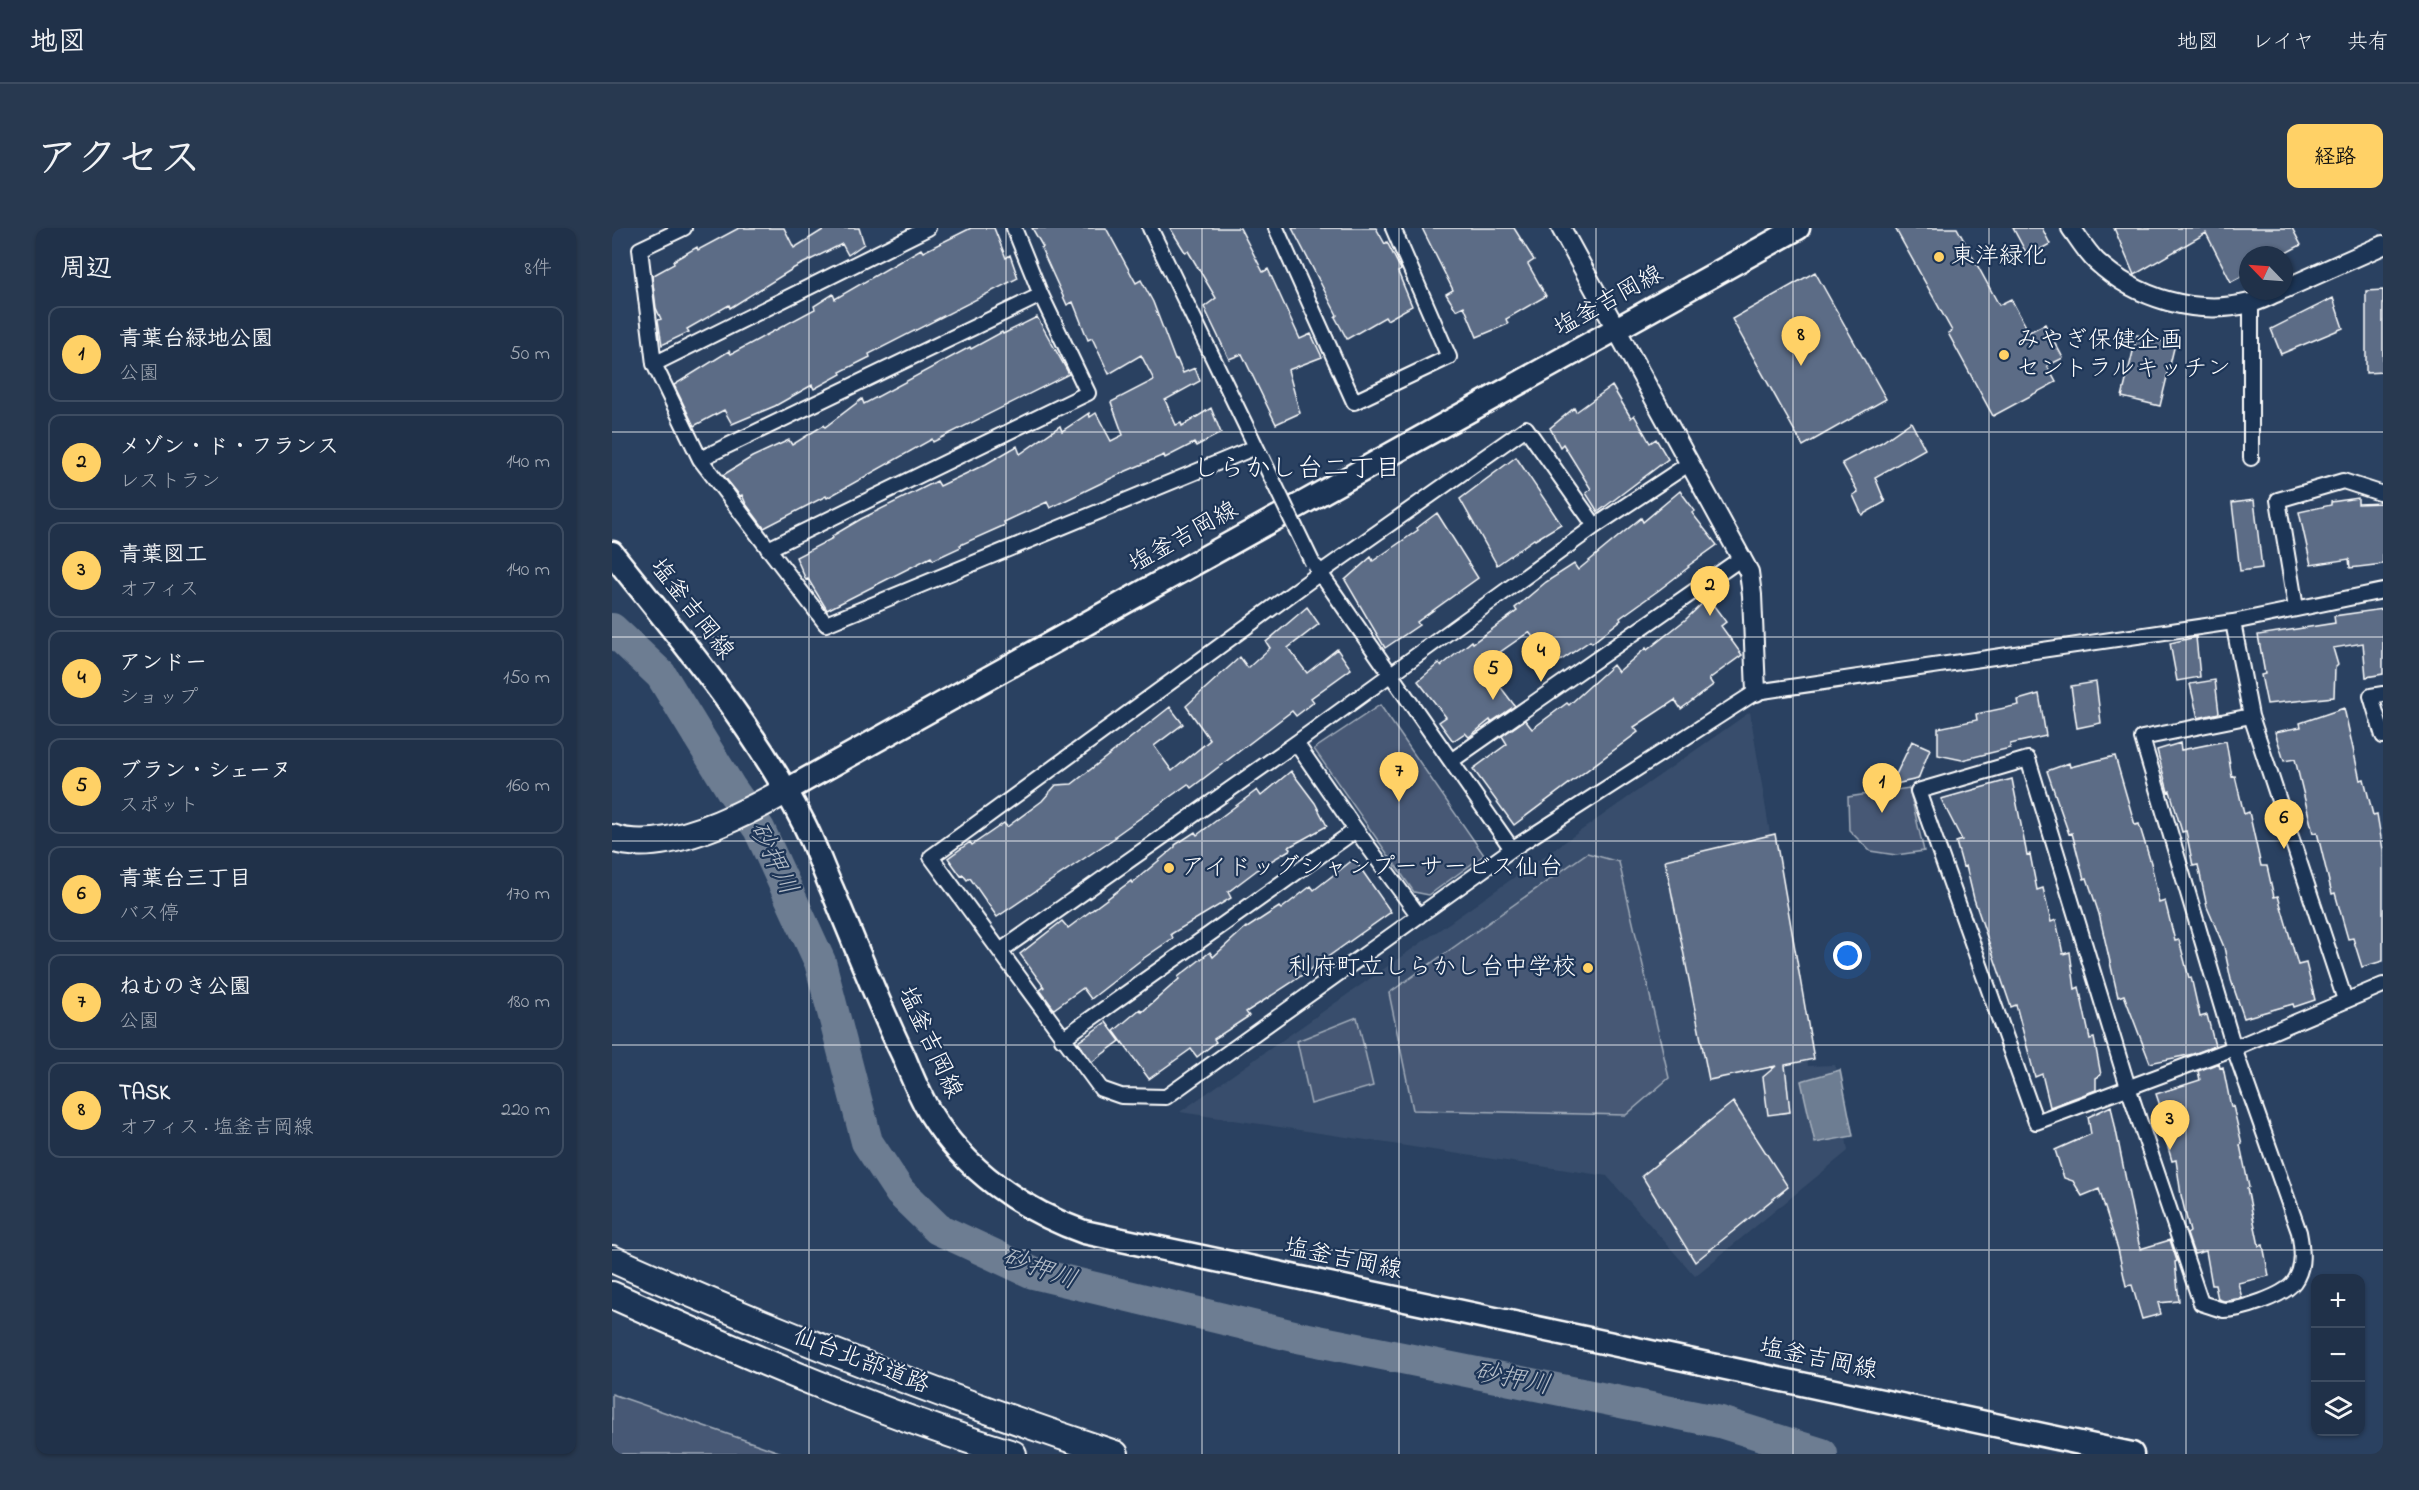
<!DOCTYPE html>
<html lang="ja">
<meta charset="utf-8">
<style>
body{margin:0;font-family:"Indie Flower","Klee One",sans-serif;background:#283950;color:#f1f3f6}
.controls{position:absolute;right:18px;bottom:18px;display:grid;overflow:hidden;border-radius:12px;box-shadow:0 2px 4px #0004}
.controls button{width:54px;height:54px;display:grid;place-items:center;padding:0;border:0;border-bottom:2px solid #3d4c61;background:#203149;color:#f1f3f6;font:30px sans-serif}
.compass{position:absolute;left:1627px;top:18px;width:54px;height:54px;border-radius:50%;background:#203149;box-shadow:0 2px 4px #0004;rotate:295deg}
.you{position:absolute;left:1236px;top:728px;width:21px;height:21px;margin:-15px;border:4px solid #fff;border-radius:50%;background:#1a73e8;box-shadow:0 0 0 9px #1a73e833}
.badge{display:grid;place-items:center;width:39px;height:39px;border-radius:50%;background:#ffd166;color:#111;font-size:20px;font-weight:700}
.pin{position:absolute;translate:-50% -50px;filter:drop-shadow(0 2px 3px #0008)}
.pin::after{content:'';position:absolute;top:32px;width:21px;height:18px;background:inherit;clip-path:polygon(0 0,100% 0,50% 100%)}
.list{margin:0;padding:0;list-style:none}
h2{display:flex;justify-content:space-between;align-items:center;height:78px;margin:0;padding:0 24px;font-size:26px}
h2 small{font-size:20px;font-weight:400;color:#a2a9b4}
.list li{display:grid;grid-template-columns:39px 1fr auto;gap:18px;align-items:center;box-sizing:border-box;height:96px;margin:0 12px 12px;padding:0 12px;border:2px solid #3d4c61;border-radius:12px}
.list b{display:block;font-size:22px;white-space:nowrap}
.list p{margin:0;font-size:20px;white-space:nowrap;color:#a2a9b4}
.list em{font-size:20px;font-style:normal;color:#a2a9b4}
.icon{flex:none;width:33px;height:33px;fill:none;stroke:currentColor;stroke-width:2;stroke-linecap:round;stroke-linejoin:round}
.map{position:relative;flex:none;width:1771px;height:1226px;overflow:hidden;border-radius:12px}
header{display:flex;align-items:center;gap:36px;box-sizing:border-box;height:84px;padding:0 30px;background:#203149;border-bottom:2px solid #3d4c61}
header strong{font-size:28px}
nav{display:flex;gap:33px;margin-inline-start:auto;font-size:21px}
.intro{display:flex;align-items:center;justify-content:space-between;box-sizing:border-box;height:144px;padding:0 36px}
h1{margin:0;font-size:42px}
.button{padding:15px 27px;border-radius:12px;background:#ffd166;color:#111;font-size:21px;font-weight:700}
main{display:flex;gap:36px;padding:0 36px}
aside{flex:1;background:#203149;border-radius:12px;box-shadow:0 2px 4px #0004}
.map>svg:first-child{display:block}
</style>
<header>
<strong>地図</strong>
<nav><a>地図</a><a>レイヤ</a><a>共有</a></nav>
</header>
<div class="intro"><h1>アクセス</h1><a class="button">経路</a></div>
<main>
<aside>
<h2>周辺<small>8件</small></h2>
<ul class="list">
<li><span class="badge">1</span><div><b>青葉台緑地公園</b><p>公園</p></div><em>50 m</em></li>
<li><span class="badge">2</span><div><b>メゾン・ド・フランス</b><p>レストラン</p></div><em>140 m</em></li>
<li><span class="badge">3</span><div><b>青葉図工</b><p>オフィス</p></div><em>140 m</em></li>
<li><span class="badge">4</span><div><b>アンドー</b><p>ショップ</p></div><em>150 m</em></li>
<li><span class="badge">5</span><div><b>ブラン・シェーヌ</b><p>スポット</p></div><em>160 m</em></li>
<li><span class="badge">6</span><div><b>青葉台三丁目</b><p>バス停</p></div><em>170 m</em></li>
<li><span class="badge">7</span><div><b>ねむのき公園</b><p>公園</p></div><em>180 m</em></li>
<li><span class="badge">8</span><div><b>TASK</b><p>オフィス · 塩釜吉岡線</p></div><em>220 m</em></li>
</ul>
</aside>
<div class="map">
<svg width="1771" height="1226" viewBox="0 0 1771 1226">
<rect width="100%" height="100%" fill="#2a4161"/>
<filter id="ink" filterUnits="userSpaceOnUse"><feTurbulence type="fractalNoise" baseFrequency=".0167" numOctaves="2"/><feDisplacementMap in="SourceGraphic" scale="12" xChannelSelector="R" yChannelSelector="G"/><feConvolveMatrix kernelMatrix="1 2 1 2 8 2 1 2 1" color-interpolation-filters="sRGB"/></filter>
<g filter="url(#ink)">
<path fill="#394e6c" d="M 1138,484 L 1196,838 L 1223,837 L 1236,923 L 1083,1048 L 995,948 L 568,884 Z"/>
<path fill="#465975" stroke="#a2acba" stroke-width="1.5" d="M 768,477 L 872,627 L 817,667 L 802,664 L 702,521 Z
M 1297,560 L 1312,623 L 1284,627 L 1258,623 L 1237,602 L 1236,569 Z
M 975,625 L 1007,634 L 1057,850 L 1014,887 L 801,882 L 777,765 Z
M 745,789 L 761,858 L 699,876 L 685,813 Z
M 0,1166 L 173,1226 L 0,1226 Z"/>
<path fill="#6d7d92" stroke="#a7b1be" stroke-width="1.5" d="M 1228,842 L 1241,908 L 1203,915 L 1189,853 Z"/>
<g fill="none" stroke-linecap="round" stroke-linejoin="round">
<path stroke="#6d7d92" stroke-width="32" d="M 0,401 L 49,447 L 119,561 L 147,601 L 208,734 L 255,914 L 288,964 L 326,1001 L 421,1045 L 686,1109 L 1108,1194 L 1210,1226"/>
</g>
<path fill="#5b6c86" stroke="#fff" stroke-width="1.5" d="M 127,0 L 172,0 L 182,20 L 214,0 L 247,0 L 252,16 L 236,27 L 230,16 L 182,40 L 118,80 L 117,77 L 75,101 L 77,104 L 50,117 L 46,92 L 49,91 L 44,80 L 40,48 L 62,36 L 61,33 L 85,19 L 86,22 Z
M 359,0 L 382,0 L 394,30 L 398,27 L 406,50 L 257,126 L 258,129 L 228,144 L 229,146 L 202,161 L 200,157 L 163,178 L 120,196 L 112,182 L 82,198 L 62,157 L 117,123 L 119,126 L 203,81 L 202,78 L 221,66 L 223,71 L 309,21 L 311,24 Z
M 420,0 L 494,0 L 524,55 L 529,52 L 541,74 L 563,132 L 565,131 L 571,145 L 583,140 L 588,153 L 553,172 L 564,197 L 569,195 L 570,198 L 599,180 L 609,205 L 584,218 L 582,215 L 553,230 L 552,227 L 512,244 L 438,280 L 435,274 L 392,294 L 393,297 L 348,317 L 349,319 L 321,332 L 319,329 L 215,382 L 196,351 L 194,352 L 184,329 L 221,310 L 220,308 L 249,291 L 325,253 L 328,258 L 374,236 L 405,218 L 408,226 L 448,198 L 450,203 L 477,185 L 478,189 L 484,185 L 499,213 L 511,207 L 499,174 L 542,152 L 529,127 L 497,146 L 480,110 L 476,112 L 461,74 L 455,77 L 429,20 L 431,19 Z
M 558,0 L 628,0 L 651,44 L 656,41 L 688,111 L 699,106 L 710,129 L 676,142 L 688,185 L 664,196 L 630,126 L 617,131 L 592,79 L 604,70 L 576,23 L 573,24 Z
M 680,0 L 764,0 L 773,16 L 775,14 L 789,42 L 786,44 L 800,78 L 775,92 L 773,89 L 735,111 L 723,89 L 725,87 Z
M 810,0 L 902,0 L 922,32 L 916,36 L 934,68 L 894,91 L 896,96 L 865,109 L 852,78 L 844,82 L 834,66 L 841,62 Z
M 1283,0 L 1345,0 L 1387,77 L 1399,71 L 1417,104 L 1433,96 L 1451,130 L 1435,138 L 1444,154 L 1381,188 L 1336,105 L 1340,103 Z
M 1401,0 L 1430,0 L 1438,16 L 1416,28 Z
M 1502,0 L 1680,0 L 1689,17 L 1670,27 L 1636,27 L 1636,45 L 1619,54 L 1594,5 L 1522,47 Z
M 1203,44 L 1274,171 L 1191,218 L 1120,91 Z
M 1771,62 L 1771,144 L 1754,145 L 1754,63 Z
M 1721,70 L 1731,100 L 1669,126 L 1659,101 Z
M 425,89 L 457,146 L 321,214 L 320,211 L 215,270 L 214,268 L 152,300 L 134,276 L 130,267 L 128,268 L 111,247 L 140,229 L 177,212 L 180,217 L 212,197 L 213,199 L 250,171 L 252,176 L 358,119 L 359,121 L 390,104 L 391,106 Z
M 1525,107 L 1563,116 L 1548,178 L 1510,169 Z
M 1000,158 L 1019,190 L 1022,187 L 1038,215 L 1044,211 L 1056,231 L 986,284 L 974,265 L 979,261 L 951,216 L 948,219 L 938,200 L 962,180 L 964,184 Z
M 1299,194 L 1313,221 L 1263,249 L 1273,274 L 1250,287 L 1241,267 L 1246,264 L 1230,235 L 1270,214 Z
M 904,229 L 949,296 L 923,312 L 922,311 L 885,337 L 848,271 Z
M 1068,263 L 1083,283 L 1080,285 L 1105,317 L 1076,338 L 1077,339 L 1047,362 L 1008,390 L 1009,392 L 980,415 L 978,413 L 942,437 L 917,404 L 871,436 L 903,478 L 879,494 L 878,492 L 857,509 L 853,505 L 841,513 L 827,494 L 834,489 L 806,453 L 827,435 L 829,438 L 860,413 L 861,415 L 905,383 L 903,380 L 934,354 L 962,336 L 966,342 L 1029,290 L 1031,294 Z
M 1746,270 L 1746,276 L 1771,275 L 1771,336 L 1738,340 L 1737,331 L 1699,337 L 1687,284 L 1719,277 L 1719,274 Z
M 1642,272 L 1650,340 L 1628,343 L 1620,275 Z
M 825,285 L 866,350 L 805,394 L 807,397 L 773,420 L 733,352 L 759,329 L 761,333 L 806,302 L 805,300 Z
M 1096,370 L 1114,394 L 1109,398 L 1130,427 L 1097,451 L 1101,457 L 1069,481 L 1063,472 L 1022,499 L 1026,504 L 902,597 L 861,541 L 895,516 L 890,508 L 913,492 L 920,501 L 955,475 L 957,477 L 1001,437 L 1006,444 L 1034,420 L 1035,422 L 1073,392 Z
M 695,379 L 707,396 L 676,420 L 695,445 L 725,421 L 739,441 L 699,470 L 702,474 L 684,488 L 680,483 L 579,560 L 576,556 L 503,608 L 504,609 L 385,689 L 358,650 L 355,652 L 351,647 L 349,648 L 336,630 L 358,614 L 360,617 L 392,595 L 395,599 L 430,573 L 444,557 L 460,556 L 558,479 L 571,496 L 542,518 L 560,543 L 598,512 L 574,478 L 628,429 L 636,440 L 658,420 L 654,414 Z
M 1771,381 L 1771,446 L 1754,449 L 1751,415 L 1721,420 L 1726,437 L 1723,440 L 1722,469 L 1655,476 L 1649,447 L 1653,446 L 1646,407 L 1723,395 L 1722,388 Z
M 1584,409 L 1588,449 L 1565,453 L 1558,415 Z
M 1603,452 L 1607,485 L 1586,490 L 1578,456 Z
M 1484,454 L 1489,495 L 1465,500 L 1459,458 Z
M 1427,466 L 1434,508 L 1398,516 L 1398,520 L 1350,532 L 1326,527 L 1326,500 L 1365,492 L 1364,486 L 1407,477 L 1406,472 Z
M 1732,480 L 1748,552 L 1752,551 L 1761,587 L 1765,586 L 1771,622 L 1771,733 L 1750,739 L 1741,710 L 1736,711 L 1723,665 L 1720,666 L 1705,604 L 1701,605 L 1683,531 L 1672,533 L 1663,504 L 1689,499 L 1688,495 Z
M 1300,513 L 1318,521 L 1306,551 L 1279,557 Z
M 1614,513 L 1620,549 L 1623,548 L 1632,586 L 1637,584 L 1649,638 L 1655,638 L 1662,669 L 1666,668 L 1686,737 L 1694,735 L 1703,772 L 1682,779 L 1681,776 L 1632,790 L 1619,752 L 1612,719 L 1595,679 L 1586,637 L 1581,638 L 1574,603 L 1570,604 L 1558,563 L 1556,564 L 1545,522 L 1568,515 L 1569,522 Z
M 1503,528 L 1523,597 L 1527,596 L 1539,635 L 1547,675 L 1553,673 L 1563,713 L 1567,712 L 1577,750 L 1579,749 L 1588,789 L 1595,787 L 1603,818 L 1581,826 L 1538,835 L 1512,767 L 1506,769 L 1487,686 L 1475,650 L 1472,651 L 1460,605 L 1457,606 L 1435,543 L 1457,535 L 1458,539 Z
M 679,543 L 703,575 L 715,598 L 677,619 L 679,621 L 649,639 L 616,664 L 619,670 L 559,706 L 561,710 L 529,732 L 479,771 L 471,760 L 442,781 L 428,762 L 432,759 L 408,726 L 450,693 L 456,700 L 519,653 L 520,655 L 563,619 L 563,617 L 583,604 L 585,607 L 645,562 L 649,568 Z
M 1400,551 L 1415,627 L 1418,626 L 1425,662 L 1431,660 L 1439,694 L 1444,692 L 1451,726 L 1458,724 L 1463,761 L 1467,759 L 1478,811 L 1482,810 L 1489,847 L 1484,850 L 1484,862 L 1438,879 L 1430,846 L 1423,849 L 1404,777 L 1399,779 L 1362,671 L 1354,638 L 1351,639 L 1344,614 L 1350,612 L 1329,571 Z
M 1163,606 L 1202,831 L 1173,837 L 1178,884 L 1156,887 L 1151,849 L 1164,838 L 1097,852 L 1053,632 Z
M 742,631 L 779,684 L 679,755 L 634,784 L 637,788 L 602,811 L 604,814 L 585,829 L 579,821 L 537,851 L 502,803 L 528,781 L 530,784 L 567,751 L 566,749 L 598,724 L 601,729 L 634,699 L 635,700 L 667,679 L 669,681 L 699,658 L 702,662 Z
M 494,794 L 508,813 L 480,834 L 466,814 Z
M 1607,835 L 1608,840 L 1611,839 L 1619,879 L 1621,878 L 1630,916 L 1628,917 L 1637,959 L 1635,960 L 1647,1018 L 1651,1017 L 1657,1048 L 1626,1055 L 1630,1070 L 1612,1073 L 1606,1071 L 1603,1057 L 1600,1057 L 1594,1023 L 1582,1026 L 1575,1006 L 1578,1004 L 1569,967 L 1564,932 L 1560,933 L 1552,906 L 1557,904 L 1544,866 L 1588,852 L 1586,843 Z
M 1121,874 L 1176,959 L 1083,1034 L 1030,948 Z
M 1499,878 L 1528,1021 L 1558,1012 L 1565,1033 L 1563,1034 L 1567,1073 L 1546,1075 L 1549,1086 L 1530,1091 L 1520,1057 L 1514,1058 L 1506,1021 L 1487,961 L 1470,968 L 1461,953 L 1452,950 L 1443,922 L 1479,906 L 1476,889 Z"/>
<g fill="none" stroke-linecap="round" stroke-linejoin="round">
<g stroke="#fff" stroke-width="18">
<path id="minor" d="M 72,0 L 28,21 L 42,136 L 88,231 L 214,396 L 644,219
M 538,0 L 648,227
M 664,0 L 742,174 L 837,129 L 781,0
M 42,136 L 316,0
M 1639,230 L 1639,75
M 88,231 L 429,67
M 983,298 L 914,200 L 708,345 L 319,629 L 489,861 L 509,868 L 554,869 L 900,621 L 1144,464 L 1621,394 L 1771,363
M 156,321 L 476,165 L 429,67 L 402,0
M 704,339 L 900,621
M 1684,380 L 1666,272 L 1731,253 L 1771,266
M 1621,394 L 1639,488 L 1733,772
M 1771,466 L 1759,468 L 1771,508
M 1639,488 L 1530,510 L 1622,820 L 1687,1004 C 1690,1020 1693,1039 1682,1054 C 1672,1068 1629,1082 1612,1082 C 1605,1081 1596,1077 1589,1075 L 1516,859 L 1416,531 L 1306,563 L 1424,894 L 1622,820 L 1771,757
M 684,515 L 744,602 L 807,688
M 839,533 L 1131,329
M 388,723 L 684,515 L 983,298 L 1078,235
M 450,811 L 744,602"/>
</g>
<g stroke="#fff" stroke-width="22">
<path id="tertiary" d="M 949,0 L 1137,344 L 1140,367 L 1144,464
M 1459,0 C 1467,11 1474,23 1484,33 C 1525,71 1584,88 1638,75 C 1648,73 1658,67 1668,63
M 1672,61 L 1771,17"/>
</g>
<g stroke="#fff" stroke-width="27">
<path id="primary" d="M 0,325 C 68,411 141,496 191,594 C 202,615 210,639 220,661 C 243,716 265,773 291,827 C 299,846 307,867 318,885 C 353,942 410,982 472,1004 L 1520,1226
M 173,563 L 1186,0"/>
</g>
<g stroke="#fff" stroke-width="30">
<path id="motorway" d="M 0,610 C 51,628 129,588 173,563
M 0,1031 C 164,1104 332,1170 503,1226
M 0,1067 C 131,1126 264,1184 401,1226"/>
</g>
<use href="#minor" stroke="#1d3557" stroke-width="14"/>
<use href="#tertiary" stroke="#1d3557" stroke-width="18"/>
<use href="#primary" stroke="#1d3557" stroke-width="22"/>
<use href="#motorway" stroke="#1d3557" stroke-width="26"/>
<g stroke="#fff" stroke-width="18" stroke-linecap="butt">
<path id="minor-bridge" d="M 650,230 L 700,334"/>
</g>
<use href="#minor-bridge" stroke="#1d3557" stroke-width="14"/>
</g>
</g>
<path fill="none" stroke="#fff" stroke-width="1.5" stroke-opacity="0.55" d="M 197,0 L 197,1226M 394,0 L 394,1226M 590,0 L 590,1226M 787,0 L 787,1226M 984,0 L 984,1226M 1181,0 L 1181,1226M 1377,0 L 1377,1226M 1574,0 L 1574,1226M 0,204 L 1771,204M 0,409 L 1771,409M 0,613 L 1771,613M 0,817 L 1771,817M 0,1022 L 1771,1022"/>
<g fill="#ffd166" stroke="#1d3557" stroke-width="2">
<circle cx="1327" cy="29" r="6"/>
<circle cx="1392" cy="127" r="6"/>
<circle cx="557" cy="640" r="6"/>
<circle cx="976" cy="740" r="6"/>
</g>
<g text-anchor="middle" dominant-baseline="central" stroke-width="4.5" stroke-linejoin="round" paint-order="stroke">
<g font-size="24" fill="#fff" stroke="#1d3557" text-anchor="start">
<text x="1339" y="29">東洋緑化</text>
<text x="1404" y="113">みやぎ保健企画<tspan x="1404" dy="28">セントラルキッチン</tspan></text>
<text x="569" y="640">アイドッグシャンプーサービス仙台</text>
<text x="964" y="740" text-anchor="end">利府町立しらかし台中学校</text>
</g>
<g font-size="24" fill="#fff" stroke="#1d3557">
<text transform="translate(997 74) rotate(-29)">塩釜吉岡線</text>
<text transform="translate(572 310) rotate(-29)">塩釜吉岡線</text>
<text transform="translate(79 382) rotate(52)">塩釜吉岡線</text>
<text transform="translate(317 815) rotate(65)">塩釜吉岡線</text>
<text transform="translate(731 1032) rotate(12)">塩釜吉岡線</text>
<text transform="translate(1206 1132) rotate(12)">塩釜吉岡線</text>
<text transform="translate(249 1134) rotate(21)">仙台北部道路</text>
</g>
<g font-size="26" fill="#fff" stroke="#1d3557">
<text x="685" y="242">しらかし台二丁目</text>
</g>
<g font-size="26" font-style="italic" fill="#b6bec8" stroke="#1d3557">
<text transform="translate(160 631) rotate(64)">砂押川</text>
<text transform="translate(427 1042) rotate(19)">砂押川</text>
<text transform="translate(900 1152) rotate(11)">砂押川</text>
</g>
</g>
</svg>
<div class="controls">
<button>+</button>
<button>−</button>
<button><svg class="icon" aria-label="layers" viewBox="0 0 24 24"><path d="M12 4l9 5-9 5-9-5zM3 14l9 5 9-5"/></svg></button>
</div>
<svg class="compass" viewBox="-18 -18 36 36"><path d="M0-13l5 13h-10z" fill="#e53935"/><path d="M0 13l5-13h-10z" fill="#a2a9b4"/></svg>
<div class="you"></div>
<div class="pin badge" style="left:1270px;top:585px">1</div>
<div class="pin badge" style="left:1098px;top:388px">2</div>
<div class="pin badge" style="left:1558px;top:922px">3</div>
<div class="pin badge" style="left:929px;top:454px">4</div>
<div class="pin badge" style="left:881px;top:472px">5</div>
<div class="pin badge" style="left:1672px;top:621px">6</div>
<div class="pin badge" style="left:787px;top:574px">7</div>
<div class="pin badge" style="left:1189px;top:138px">8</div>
</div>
</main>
